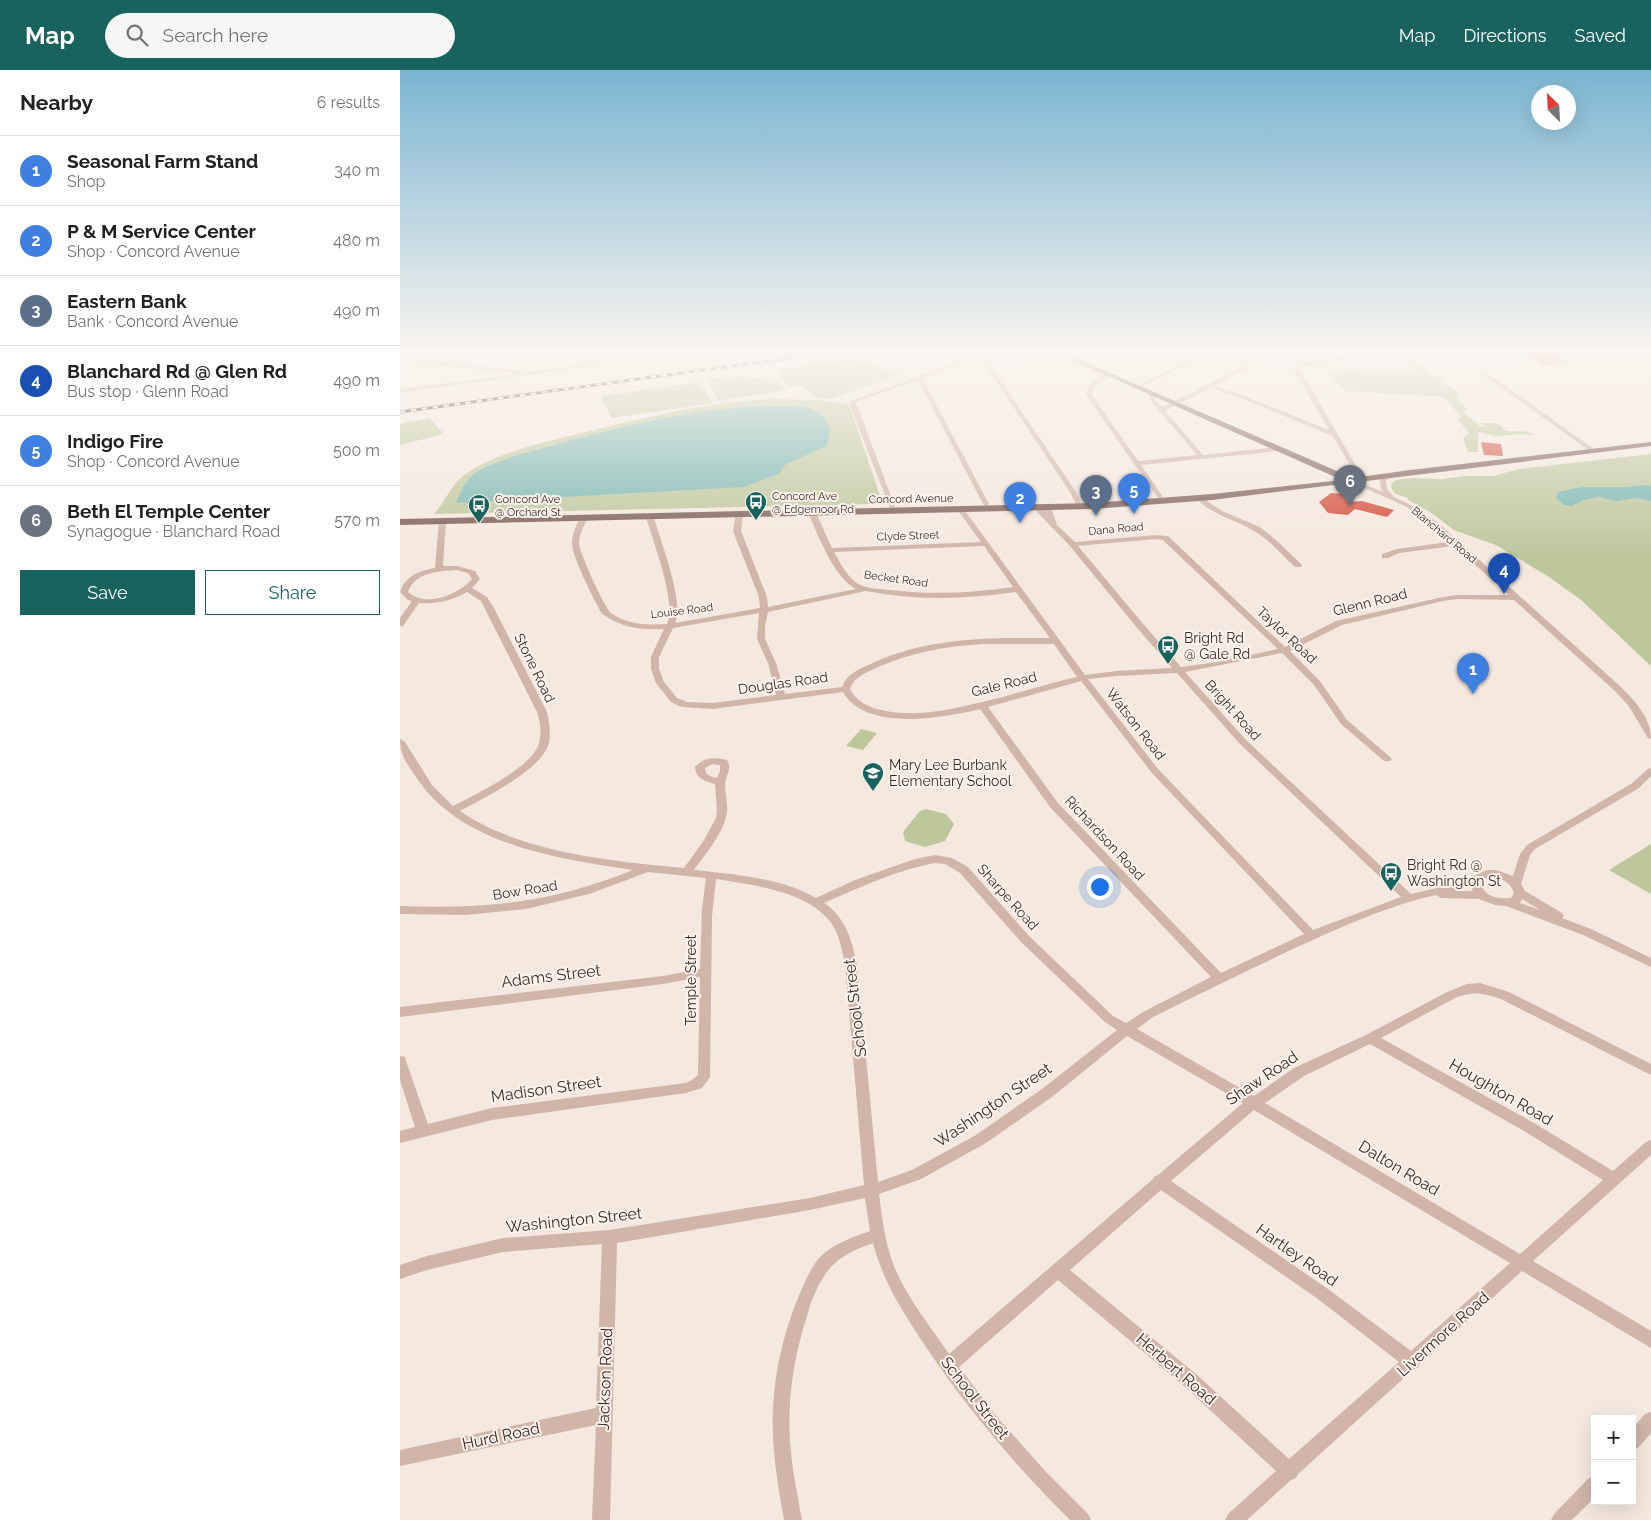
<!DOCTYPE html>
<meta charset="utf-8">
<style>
body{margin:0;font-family:Raleway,sans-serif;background:#f6f6f6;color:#202124}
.controls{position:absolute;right:15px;bottom:15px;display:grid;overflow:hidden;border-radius:0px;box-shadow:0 5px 20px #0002}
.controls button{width:45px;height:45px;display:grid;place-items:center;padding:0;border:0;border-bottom:1px solid #e0e0e0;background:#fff;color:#202124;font:25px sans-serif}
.compass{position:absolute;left:1131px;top:15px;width:45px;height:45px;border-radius:50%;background:#fff;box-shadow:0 5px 20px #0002;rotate:336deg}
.you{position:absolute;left:699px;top:816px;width:18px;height:18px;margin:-12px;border:4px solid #fff;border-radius:50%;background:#1a73e8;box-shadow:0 0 0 8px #1a73e833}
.badge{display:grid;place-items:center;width:32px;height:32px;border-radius:50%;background:#19635f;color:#fff;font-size:16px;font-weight:700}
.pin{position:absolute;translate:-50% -41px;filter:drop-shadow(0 1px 2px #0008)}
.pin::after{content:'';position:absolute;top:26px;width:18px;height:15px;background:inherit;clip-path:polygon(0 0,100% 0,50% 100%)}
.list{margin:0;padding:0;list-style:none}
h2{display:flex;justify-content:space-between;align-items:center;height:65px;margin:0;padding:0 20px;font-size:21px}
h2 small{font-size:16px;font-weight:400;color:#757577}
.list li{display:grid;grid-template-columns:32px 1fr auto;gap:15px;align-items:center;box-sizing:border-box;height:70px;padding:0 20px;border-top:1px solid #e0e0e0}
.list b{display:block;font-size:19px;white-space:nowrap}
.list p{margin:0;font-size:16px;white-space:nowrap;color:#757577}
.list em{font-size:16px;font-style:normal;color:#757577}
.actions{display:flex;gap:10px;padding:15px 20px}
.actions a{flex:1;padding:11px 0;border:1px solid #19635f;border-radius:0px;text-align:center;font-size:18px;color:#19635f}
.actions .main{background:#19635f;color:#fff}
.icon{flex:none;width:28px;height:28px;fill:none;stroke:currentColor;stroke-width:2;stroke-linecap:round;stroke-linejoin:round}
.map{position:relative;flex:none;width:1251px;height:1450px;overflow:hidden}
header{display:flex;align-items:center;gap:30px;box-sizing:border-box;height:70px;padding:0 25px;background:#19635f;color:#fff}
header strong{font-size:24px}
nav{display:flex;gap:28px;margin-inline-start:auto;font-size:18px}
.search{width:350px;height:45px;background:#f6f6f6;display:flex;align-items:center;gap:12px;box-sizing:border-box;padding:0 18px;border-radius:28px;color:#757577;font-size:19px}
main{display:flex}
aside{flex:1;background:#fff}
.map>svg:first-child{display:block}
</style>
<header>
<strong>Map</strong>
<div class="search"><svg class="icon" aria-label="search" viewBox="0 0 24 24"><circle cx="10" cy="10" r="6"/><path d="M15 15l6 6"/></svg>Search here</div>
<nav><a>Map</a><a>Directions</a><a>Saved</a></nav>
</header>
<main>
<aside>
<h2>Nearby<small>6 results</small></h2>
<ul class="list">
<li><span class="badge" style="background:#3f7fe0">1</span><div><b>Seasonal Farm Stand</b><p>Shop</p></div><em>340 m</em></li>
<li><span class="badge" style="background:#3f7fe0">2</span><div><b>P &amp; M Service Center</b><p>Shop · Concord Avenue</p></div><em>480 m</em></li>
<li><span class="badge" style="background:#5c6f8a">3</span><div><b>Eastern Bank</b><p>Bank · Concord Avenue</p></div><em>490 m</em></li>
<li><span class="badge" style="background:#1a4fb4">4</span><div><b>Blanchard Rd @ Glen Rd</b><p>Bus stop · Glenn Road</p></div><em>490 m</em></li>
<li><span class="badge" style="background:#3f7fe0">5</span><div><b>Indigo Fire</b><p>Shop · Concord Avenue</p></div><em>500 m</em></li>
<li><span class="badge" style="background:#6b7280">6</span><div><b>Beth El Temple Center</b><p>Synagogue · Blanchard Road</p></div><em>570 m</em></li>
</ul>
<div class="actions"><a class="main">Save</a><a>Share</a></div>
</aside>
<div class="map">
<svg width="1251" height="1450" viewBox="0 0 1251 1450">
<rect width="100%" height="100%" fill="#f5e8de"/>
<path fill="#bec79c" d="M 454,289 L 501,304 L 431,329 L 417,328 L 400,316 L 389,317 L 375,300 Z
M 1015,292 L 1032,305 L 1042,309 L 1041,312 L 1059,323 L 1056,328 L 1067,339 L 1063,342 L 1080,356 L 1078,357 L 1085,357 L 1081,353 C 1089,353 1098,352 1104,358 L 1102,359 C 1112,364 1125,358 1134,365 L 1122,364 L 1096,366 L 1078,362 L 1078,382 L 1068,382 L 1063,368 L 1069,363 L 1057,348 L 1061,347 L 1044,327 L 950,321 L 946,323 L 929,303 L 948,300 L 1019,303 L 1008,293 Z
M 335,307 C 352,307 374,307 386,320 L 318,331 L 308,309 Z
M 300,312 L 313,333 L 211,348 L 201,326 Z
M 374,329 L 417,330 L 449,334 L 481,429 L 472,434 L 34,444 C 45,432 51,415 64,405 C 98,381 150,371 190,361 C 251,346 311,331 374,329 Z
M 29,348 L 44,364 L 0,375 L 0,354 Z
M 1251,384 L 1251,596 L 1181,530 L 1149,507 L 1096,475 L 1054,460 L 1030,442 L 1008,430 L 1008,428 L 995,424 L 991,417 L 992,413 L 996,410 L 1011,408 L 1041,409 L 1065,406 L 1093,406 L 1119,399 Z
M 461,659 L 477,663 L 463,680 L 446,676 Z
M 526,739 L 546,744 L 554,754 L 545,771 L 525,777 L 505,771 L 503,762 L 520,741 Z
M 1251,774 L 1251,824 L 1209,800 Z"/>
<path fill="#79b6b1" d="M 376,336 C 399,336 420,333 430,359 L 427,376 L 386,394 L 379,404 L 343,417 L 54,433 L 57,432 C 60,419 69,405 82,399 C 104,388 137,380 162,373 C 232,354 302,337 376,336 Z
M 1243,415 L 1251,416 L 1251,431 L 1237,428 L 1217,431 L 1198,427 L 1184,430 L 1172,436 L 1164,435 L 1156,428 L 1158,422 L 1182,417 L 1224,417 Z"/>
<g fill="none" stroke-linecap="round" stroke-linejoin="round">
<path stroke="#79b6b1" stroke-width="2" d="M 683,291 L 704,283"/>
</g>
<path fill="#d3503e" d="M 1121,283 L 1151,283 L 1168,293 L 1143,295 Z
M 1081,372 L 1101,374 L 1103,386 L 1084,385 Z
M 931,423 L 943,424 L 947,432 L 962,431 L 994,440 L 987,447 L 955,439 L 948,445 L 928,443 L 919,432 Z"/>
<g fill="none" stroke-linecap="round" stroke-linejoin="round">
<path fill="#d0b5a8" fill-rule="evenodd" d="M 67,283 L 74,283 L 50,293 L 118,300 L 120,301 L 120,303 L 192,293 L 192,289 L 205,283 L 212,283 L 197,291 L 197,293 L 272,283 L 285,283 L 0,323 L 0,319 L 117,304 L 0,292 L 0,288 L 42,293 Z
M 583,283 L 590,283 L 584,286 L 676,422 L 681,433 L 676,434 L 670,422 L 580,287 L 522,308 L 589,434 L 586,436 L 583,434 L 518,310 L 456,332 L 495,437 L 490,438 L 452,340 L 450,331 Z
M 805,283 L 812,283 L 739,318 L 734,317 Z
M 958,283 L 966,283 L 929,294 L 898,296 L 962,406 L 959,408 L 956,406 L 933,366 L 833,325 L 810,318 L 765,341 L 803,385 L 879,377 L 882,379 L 879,381 L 741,395 L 763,427 L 758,428 L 686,325 C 688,312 700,304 712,304 L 712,306 L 695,316 L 692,325 L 738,391 L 797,385 L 750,330 L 749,323 L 753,323 L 755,329 L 762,337 L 847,295 L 831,287 L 830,286 L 833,284 L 854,295 L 814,316 L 837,323 L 929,360 L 891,295 L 894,293 L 929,290 Z
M 1242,283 L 1251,284 L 1251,288 L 1243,284 Z
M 1082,302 L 1086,302 L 1194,379 L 1194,381 L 1190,381 L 1082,304 Z
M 989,403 L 994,404 L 986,411 L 987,419 L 994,427 L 1011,435 L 1037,452 L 1221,617 C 1235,631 1251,648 1251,669 L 1248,668 L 1228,635 L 1215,621 L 1114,530 L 1057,529 L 1043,531 L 942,555 L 890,581 L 920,611 L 947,650 L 990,687 L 992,689 L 990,691 L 984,691 L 941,654 L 914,615 L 882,583 L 785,602 L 846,670 L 1011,824 L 1059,813 L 1087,800 L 1096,800 L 1113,806 L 1120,784 L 1127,775 L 1231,714 L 1248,699 L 1251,698 L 1251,706 L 1239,718 L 1135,779 L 1130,785 L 1121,814 L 1125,821 L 1162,843 L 1164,846 L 1162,848 L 1191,859 L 1251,888 L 1251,897 L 1183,865 L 1106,836 L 1095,835 L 1079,829 L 1041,828 L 1036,825 C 994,834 953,852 915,869 C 860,894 807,920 753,947 L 737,959 L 854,1026 L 894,998 L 966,965 L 1047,922 L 1067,914 L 1080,913 L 1109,922 L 1251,994 L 1251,1005 L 1101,929 C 1082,923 1074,921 1055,928 L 981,968 L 1134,1053 L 1213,1101 L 1246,1072 L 1251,1070 L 1251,1085 L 1133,1191 L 1251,1261 L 1251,1278 L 1122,1201 L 1019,1295 L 1018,1298 L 1014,1299 L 898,1404 L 896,1408 L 891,1410 L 847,1450 L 825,1450 L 828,1444 L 876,1401 L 784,1316 L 658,1210 L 559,1297 L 597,1347 L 647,1403 L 688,1444 L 691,1450 L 670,1450 C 616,1396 568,1340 526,1277 C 503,1242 484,1214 473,1173 C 459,1178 444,1184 433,1195 C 421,1206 411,1230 407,1246 C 393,1289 386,1336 391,1382 C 393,1405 398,1427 402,1450 L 384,1450 C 380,1427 376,1405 374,1382 C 369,1330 378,1276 398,1228 C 404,1214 411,1196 422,1185 C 436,1173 453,1167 470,1161 L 465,1128 L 410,1140 L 217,1173 L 210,1450 L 192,1450 L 196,1355 L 0,1396 L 0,1380 L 196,1338 L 202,1174 L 103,1182 L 27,1200 L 0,1209 L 0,1195 L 27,1186 L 103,1168 L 210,1160 L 410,1128 L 464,1115 L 445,894 C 442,881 440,866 432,854 C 409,821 353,815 316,809 L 312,846 L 310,1007 L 302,1018 L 286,1023 L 92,1050 L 0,1073 L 0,1061 L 15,1057 L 0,1010 L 0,986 L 5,987 L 6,991 L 28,1054 L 92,1038 L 286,1013 L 292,1010 L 298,1005 L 300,907 L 263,914 L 0,947 L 0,937 L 263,906 L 300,899 L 302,838 L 306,808 L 248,802 L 189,824 L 126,839 L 66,845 L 0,844 L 0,836 C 88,839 151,833 233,800 C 159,789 60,775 16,707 C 7,694 0,685 0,669 L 5,672 L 32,715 L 53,736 C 75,725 133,697 139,673 C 142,663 140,651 137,642 L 81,531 L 67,522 C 52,531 36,534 19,533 L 3,556 L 0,556 L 0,548 L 12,531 L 8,530 L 0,522 C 6,505 19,501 35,498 L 39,449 L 46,451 L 43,496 L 57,496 L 75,501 L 80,509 L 72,518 L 87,527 L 94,538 L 147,642 C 149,651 151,663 149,673 C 142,700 84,728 60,741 C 121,783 212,791 284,798 L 304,770 L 316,748 L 317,741 L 315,714 C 305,711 296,709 295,697 C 304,687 315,687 327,690 C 333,700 325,705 325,715 C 325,724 328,733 327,742 C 324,763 306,783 294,800 C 332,804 382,808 416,828 L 455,810 L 515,789 L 535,785 L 552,788 L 568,797 L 629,866 L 713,946 L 726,953 L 745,941 L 811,907 L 650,737 L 580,639 C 544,648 465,662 443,622 L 313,639 L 282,637 L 271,632 L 256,613 L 251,599 L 251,587 L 264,559 C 239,560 223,558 202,544 C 194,530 171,485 172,472 C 172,463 177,454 181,446 L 187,446 L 188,448 C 184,456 179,464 179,473 C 179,482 205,538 211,543 C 228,555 247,555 267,554 C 277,533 253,471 246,447 L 247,445 L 254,447 C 260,470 285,533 275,553 L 360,538 L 359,527 L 333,461 L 336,443 L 343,445 L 341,461 L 367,527 L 368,537 L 456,519 C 433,507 419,466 408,443 L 410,442 L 416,443 L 432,478 L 581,472 L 557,439 L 563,438 L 685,605 L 717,601 L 772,598 L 738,559 L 670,476 L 638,443 L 636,442 L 640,436 L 644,436 L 652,440 L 657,455 L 675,472 L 756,465 L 768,466 L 885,577 L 936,551 L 1043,527 L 1057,525 L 1109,525 L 1054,476 L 999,483 L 988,488 L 982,488 L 982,484 L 997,479 L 1049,472 L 1031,456 L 1007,437 L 949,411 L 954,410 L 983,422 L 981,419 L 980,410 ZM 756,469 L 763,470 L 768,475 L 878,579 L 818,592 L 781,597 L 744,555 L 678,476 ZM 584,476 L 613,517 C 573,523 532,525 490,520 C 481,519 469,519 460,515 C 448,509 441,494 434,482 ZM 57,500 L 68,503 L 72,509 C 58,525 26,538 8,522 C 15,502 39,501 57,500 ZM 466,521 C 516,531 566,529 616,522 L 650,568 C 590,568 531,567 475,592 C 462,598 448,602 442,617 L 385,624 L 376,593 L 365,569 L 365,556 L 368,542 ZM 359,543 L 357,569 L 368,593 L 376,625 L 313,633 L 287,632 L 277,628 L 264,612 L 259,599 L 259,587 L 273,558 ZM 585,574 L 654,574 L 677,607 C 645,614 613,625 582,632 C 548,640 515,648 481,640 C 468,637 456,631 450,619 C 454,607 465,603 476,598 C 512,582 546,576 585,574 ZM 777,603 L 840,674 L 1001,827 L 913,860 L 758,699 L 688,609 L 717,606 ZM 681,611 L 752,703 L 904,864 L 821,903 L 658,733 L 588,637 ZM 312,694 L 320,695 L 320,701 L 317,708 C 311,707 305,705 305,698 ZM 535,793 L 545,794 L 560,803 L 621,872 L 705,952 L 717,960 L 642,1019 L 576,1065 L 512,1100 L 478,1112 L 457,894 C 452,871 445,846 424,833 C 460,817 497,800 535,793 ZM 1088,807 C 1099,806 1111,812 1114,823 L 1111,828 C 1097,829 1082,827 1081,810 ZM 1071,816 L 1073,821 L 1057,821 ZM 1122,829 L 1140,840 L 1120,833 ZM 727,966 L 843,1033 L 758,1105 L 754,1107 L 752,1110 L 549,1284 C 530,1256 507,1228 494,1196 C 485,1173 482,1148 479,1124 L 521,1109 L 586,1073 L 652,1027 ZM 970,974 L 1124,1061 L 1203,1110 L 1120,1184 L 865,1033 L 904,1006 ZM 854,1040 L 1110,1193 L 1011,1281 L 928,1219 L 771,1111 ZM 761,1120 L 918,1229 L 999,1292 L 889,1389 L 796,1304 L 670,1200 Z
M 797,427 L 801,427 L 822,441 L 860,457 L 876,470 L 902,495 L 901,497 L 895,497 C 882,485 870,470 854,461 C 835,449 813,446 797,429 Z
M 1251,1342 L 1251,1363 L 1238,1378 L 1232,1380 L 1232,1359 L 1245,1344 Z
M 1195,1406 L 1195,1427 L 1172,1450 L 1151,1450 L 1154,1444 L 1189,1408 Z"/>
<path fill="#7f6158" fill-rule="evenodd" d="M 656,283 L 664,283 L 953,408 L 1010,400 L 1251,372 L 1251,376 L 812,430 L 692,439 L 0,455 L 0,449 L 692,433 L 812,424 L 942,410 Z"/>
<g stroke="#3c2d29" stroke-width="3">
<path id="rail" d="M 0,342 L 426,283"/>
</g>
<use href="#rail" stroke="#fcf3ec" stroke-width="2" stroke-dasharray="5.5" stroke-linecap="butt"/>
</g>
<linearGradient id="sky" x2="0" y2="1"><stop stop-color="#7bb5d2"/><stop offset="0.58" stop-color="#faf5f0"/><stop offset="1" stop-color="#faf5f0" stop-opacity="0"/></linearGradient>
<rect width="1251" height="486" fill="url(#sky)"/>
<defs>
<g id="bus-pin" transform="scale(1.125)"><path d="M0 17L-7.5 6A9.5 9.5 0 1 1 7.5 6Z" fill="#19635f" stroke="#fcf3ec"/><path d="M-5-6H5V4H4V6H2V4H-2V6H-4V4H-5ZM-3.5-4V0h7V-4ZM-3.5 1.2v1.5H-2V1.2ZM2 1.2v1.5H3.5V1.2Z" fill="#fff"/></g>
<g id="school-pin" transform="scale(1.125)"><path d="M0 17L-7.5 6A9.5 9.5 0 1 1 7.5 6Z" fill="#19635f" stroke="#fcf3ec"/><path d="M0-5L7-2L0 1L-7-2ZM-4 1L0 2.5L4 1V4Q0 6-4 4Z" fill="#fff"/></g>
</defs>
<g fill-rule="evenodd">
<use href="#bus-pin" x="356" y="432"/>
<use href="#bus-pin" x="79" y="435"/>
<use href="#bus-pin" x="768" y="576"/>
<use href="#school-pin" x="473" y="703"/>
<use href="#bus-pin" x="991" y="803"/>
</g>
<g text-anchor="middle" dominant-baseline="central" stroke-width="4" stroke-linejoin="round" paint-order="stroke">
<g font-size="11" fill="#3c2d29" stroke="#fcf3ec" text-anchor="start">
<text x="372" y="426">Concord Ave<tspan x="372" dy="13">@ Edgemoor Rd</tspan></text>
<text x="95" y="429">Concord Ave<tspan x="95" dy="13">@ Orchard St</tspan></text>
</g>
<g font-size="11" fill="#3c2d29" stroke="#fcf3ec">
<text transform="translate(511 429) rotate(-1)">Concord Avenue</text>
<text transform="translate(716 459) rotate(-5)">Dana Road</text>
<text transform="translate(1044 465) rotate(40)">Blanchard Road</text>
<text transform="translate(508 466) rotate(-2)">Clyde Street</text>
<text transform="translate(496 509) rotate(8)">Becket Road</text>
<text transform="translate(282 541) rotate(-7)">Louise Road</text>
</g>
<g font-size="14" fill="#3c2d29" stroke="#fcf3ec">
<text transform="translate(970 532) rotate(-14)">Glenn Road</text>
<text transform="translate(887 565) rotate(43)">Taylor Road</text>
<text transform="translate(135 598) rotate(64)">Stone Road</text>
<text transform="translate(383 613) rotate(-8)">Douglas Road</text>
<text transform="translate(604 614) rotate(-14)">Gale Road</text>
<text transform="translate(833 640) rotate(48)">Bright Road</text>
<text transform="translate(736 654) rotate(52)">Watson Road</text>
<text transform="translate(705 768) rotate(47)">Richardson Road</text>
<text transform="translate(125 820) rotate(-9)">Bow Road</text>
<text transform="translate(608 827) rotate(48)">Sharpe Road</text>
<text transform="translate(291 910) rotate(-90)">Temple Street</text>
</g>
<g font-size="14" fill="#3c2d29" stroke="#fcf3ec" text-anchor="start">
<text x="784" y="568">Bright Rd<tspan x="784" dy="16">@ Gale Rd</tspan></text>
<text x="489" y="695">Mary Lee Burbank<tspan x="489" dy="16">Elementary School</tspan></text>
<text x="1007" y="795">Bright Rd @<tspan x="1007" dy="16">Washington St</tspan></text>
</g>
<g font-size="16" fill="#3c2d29" stroke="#fcf3ec">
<text transform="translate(151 906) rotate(-7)">Adams Street</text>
<text transform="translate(455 938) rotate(-97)">School Street</text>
<text transform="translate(862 1008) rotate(-34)">Shaw Road</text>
<text transform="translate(146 1019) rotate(-8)">Madison Street</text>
<text transform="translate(1101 1022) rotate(30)">Houghton Road</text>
<text transform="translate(593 1035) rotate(-34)">Washington Street</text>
<text transform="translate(999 1098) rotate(31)">Dalton Road</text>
<text transform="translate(174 1150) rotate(-6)">Washington Street</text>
<text transform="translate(897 1185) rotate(35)">Hartley Road</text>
<text transform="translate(1043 1264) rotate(-42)">Livermore Road</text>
<text transform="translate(776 1299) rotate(41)">Herbert Road</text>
<text transform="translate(205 1309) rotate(-88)">Jackson Road</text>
<text transform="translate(575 1328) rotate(52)">School Street</text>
<text transform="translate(101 1366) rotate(-12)">Hurd Road</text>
</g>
</g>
</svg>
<div class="controls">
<button>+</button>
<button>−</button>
</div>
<svg class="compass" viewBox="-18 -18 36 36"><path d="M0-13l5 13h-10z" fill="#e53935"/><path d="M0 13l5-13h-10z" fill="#757577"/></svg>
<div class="you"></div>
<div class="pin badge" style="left:1073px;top:624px;background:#3f7fe0">1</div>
<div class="pin badge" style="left:620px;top:453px;background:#3f7fe0">2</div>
<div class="pin badge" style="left:696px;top:446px;background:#5c6f8a">3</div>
<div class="pin badge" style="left:1104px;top:524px;background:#1a4fb4">4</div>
<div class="pin badge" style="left:734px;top:444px;background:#3f7fe0">5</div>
<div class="pin badge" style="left:950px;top:436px;background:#6b7280">6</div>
</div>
</main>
